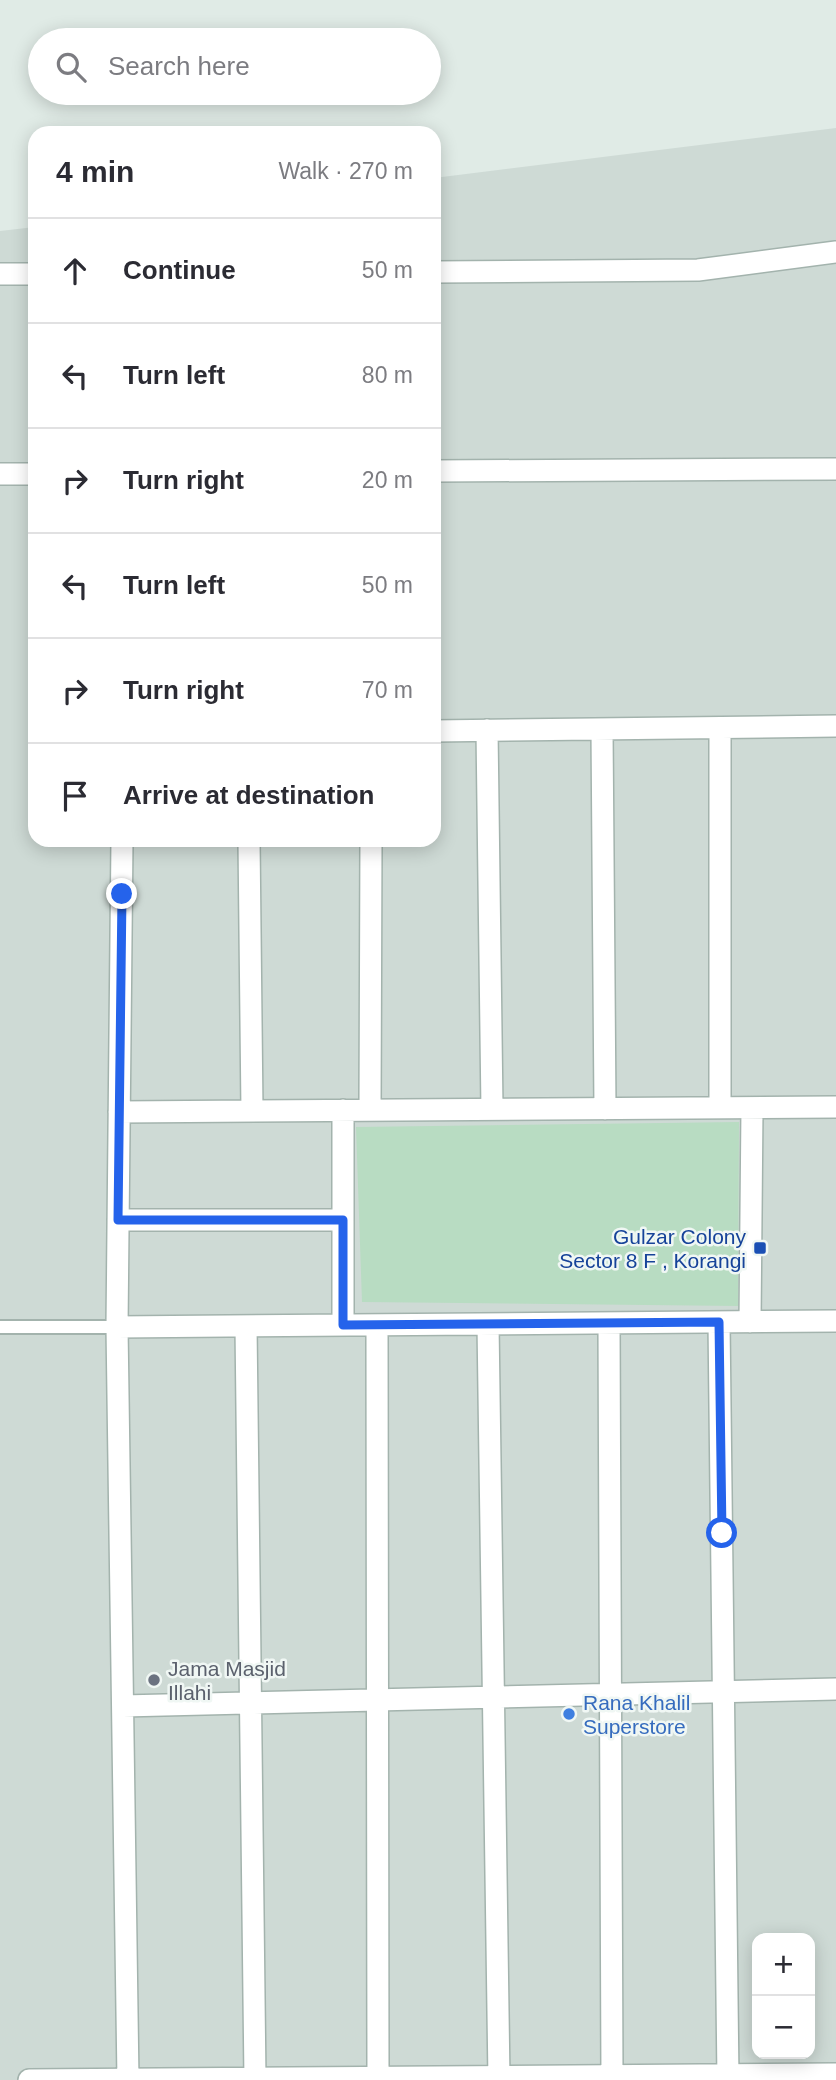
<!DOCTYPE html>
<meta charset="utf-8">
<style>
body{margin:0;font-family:Arial,sans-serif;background:#f2f2f3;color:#2b2b33}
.controls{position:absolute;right:21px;bottom:21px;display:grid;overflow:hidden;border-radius:14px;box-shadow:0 4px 18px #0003}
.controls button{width:63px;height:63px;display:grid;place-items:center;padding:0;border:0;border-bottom:2px solid #e1e1e2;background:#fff;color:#2b2b33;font:35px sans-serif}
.stop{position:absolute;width:21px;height:21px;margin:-16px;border:5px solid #2563eb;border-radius:50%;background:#fff}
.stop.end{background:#2563eb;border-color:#fff;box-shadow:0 2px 7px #0008}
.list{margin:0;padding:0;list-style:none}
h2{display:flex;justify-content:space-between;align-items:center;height:91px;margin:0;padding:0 28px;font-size:30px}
h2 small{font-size:23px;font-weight:400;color:#7c7c81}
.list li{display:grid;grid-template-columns:46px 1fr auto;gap:21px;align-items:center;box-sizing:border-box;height:105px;padding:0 28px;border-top:2px solid #e1e1e2}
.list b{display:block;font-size:26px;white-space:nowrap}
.list em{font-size:23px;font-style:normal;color:#7c7c81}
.icon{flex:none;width:38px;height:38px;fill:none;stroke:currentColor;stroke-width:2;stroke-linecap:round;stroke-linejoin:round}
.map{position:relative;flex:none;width:836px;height:2080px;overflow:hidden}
.search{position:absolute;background:#fff;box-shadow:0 4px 18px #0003;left:28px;top:28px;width:413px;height:77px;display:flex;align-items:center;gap:18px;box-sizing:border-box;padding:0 24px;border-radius:38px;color:#7c7c81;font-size:26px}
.panel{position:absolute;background:#fff;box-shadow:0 4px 18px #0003;left:28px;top:126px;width:413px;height:721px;border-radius:21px}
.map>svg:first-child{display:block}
</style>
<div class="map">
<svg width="836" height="2080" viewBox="0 0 836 2080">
<rect width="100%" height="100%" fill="#e0ebe6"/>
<path fill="#cedad5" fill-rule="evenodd" d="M 836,128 L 836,2080 L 0,2080 L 0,231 L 35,227 L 35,840 L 434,840 L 434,178 ZM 757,1938 L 810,1938 L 810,2054 L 757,2054 Z"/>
<path fill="#b8dcc2" d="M 739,1122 L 738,1306 L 362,1302 L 356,1127 Z"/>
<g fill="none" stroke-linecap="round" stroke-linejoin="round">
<g stroke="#a3b3ad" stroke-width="16">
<path id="service" d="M 0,1327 L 117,1327"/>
</g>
<g stroke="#a3b3ad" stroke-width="24">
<path id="minor" d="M 434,272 L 698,270 L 836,252
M 0,274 L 35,274
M 434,471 L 836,469
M 0,474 L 35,474
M 720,728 L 720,1108
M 602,729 L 605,1109
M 487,730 L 492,1109
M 434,731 L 836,726
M 122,840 L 117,1327 L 128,2080
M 249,840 L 252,1111
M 343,1110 L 343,1325
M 370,1110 L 371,840
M 119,1112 L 836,1107
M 118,1220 L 343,1220
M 719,1322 L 728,2080
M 750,1322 L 752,1108
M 609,1323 L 612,2080
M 488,1324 L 499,2080
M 377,1325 L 378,2080
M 246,1326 L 255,2080
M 117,1327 L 836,1321
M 123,1706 L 836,1689
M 29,2080 L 836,2074"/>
</g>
<use href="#service" stroke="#fff" stroke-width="12"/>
<use href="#minor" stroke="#fff" stroke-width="21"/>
</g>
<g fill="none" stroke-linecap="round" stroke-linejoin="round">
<path stroke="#2563eb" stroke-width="9" d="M 122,894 L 118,1220 L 343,1220 L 343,1325 L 719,1322 L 722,1533"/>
</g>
<rect fill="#1a4fb4" stroke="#f0f7f4" stroke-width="2.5" x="753" y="1241" width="14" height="14" rx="3.5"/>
<circle fill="#6b7280" stroke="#f0f7f4" stroke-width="2.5" cx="154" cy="1680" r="7"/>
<circle fill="#3f7fe0" stroke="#f0f7f4" stroke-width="2.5" cx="569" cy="1714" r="7"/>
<g text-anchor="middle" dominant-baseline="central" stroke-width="5" stroke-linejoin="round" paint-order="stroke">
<g font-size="21" fill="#164399" stroke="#f0f7f4" text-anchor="end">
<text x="746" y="1236">Gulzar Colony<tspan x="746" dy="24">Sector 8 F , Korangi</tspan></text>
</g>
<g font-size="21" fill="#5b616d" stroke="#f0f7f4" text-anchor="start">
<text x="168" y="1668">Jama Masjid<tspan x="168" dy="24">Illahi</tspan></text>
</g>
<g font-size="21" fill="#366cbe" stroke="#f0f7f4" text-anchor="start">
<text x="583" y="1702">Rana Khalil<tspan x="583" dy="24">Superstore</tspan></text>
</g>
</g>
</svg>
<div class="controls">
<button>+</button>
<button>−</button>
</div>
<div class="stop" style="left:722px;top:1533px"></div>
<div class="stop end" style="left:122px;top:894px"></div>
<div class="search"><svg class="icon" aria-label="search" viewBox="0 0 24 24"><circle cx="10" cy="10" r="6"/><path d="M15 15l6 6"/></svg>Search here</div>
<section class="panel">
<h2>4 min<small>Walk · 270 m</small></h2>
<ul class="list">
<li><svg class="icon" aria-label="ahead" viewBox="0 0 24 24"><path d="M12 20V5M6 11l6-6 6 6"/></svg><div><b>Continue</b></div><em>50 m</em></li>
<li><svg class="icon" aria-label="left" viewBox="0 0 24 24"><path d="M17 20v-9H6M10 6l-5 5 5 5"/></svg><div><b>Turn left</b></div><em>80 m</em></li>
<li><svg class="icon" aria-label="right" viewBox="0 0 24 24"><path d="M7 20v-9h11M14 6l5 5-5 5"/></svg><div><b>Turn right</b></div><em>20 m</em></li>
<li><svg class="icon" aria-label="left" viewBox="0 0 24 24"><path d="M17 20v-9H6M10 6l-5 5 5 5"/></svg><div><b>Turn left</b></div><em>50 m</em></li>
<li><svg class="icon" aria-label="right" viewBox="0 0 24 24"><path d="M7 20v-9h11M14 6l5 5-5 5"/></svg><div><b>Turn right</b></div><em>70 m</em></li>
<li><svg class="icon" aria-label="arrive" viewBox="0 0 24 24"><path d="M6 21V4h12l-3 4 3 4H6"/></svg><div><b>Arrive at destination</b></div></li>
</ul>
</section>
</div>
